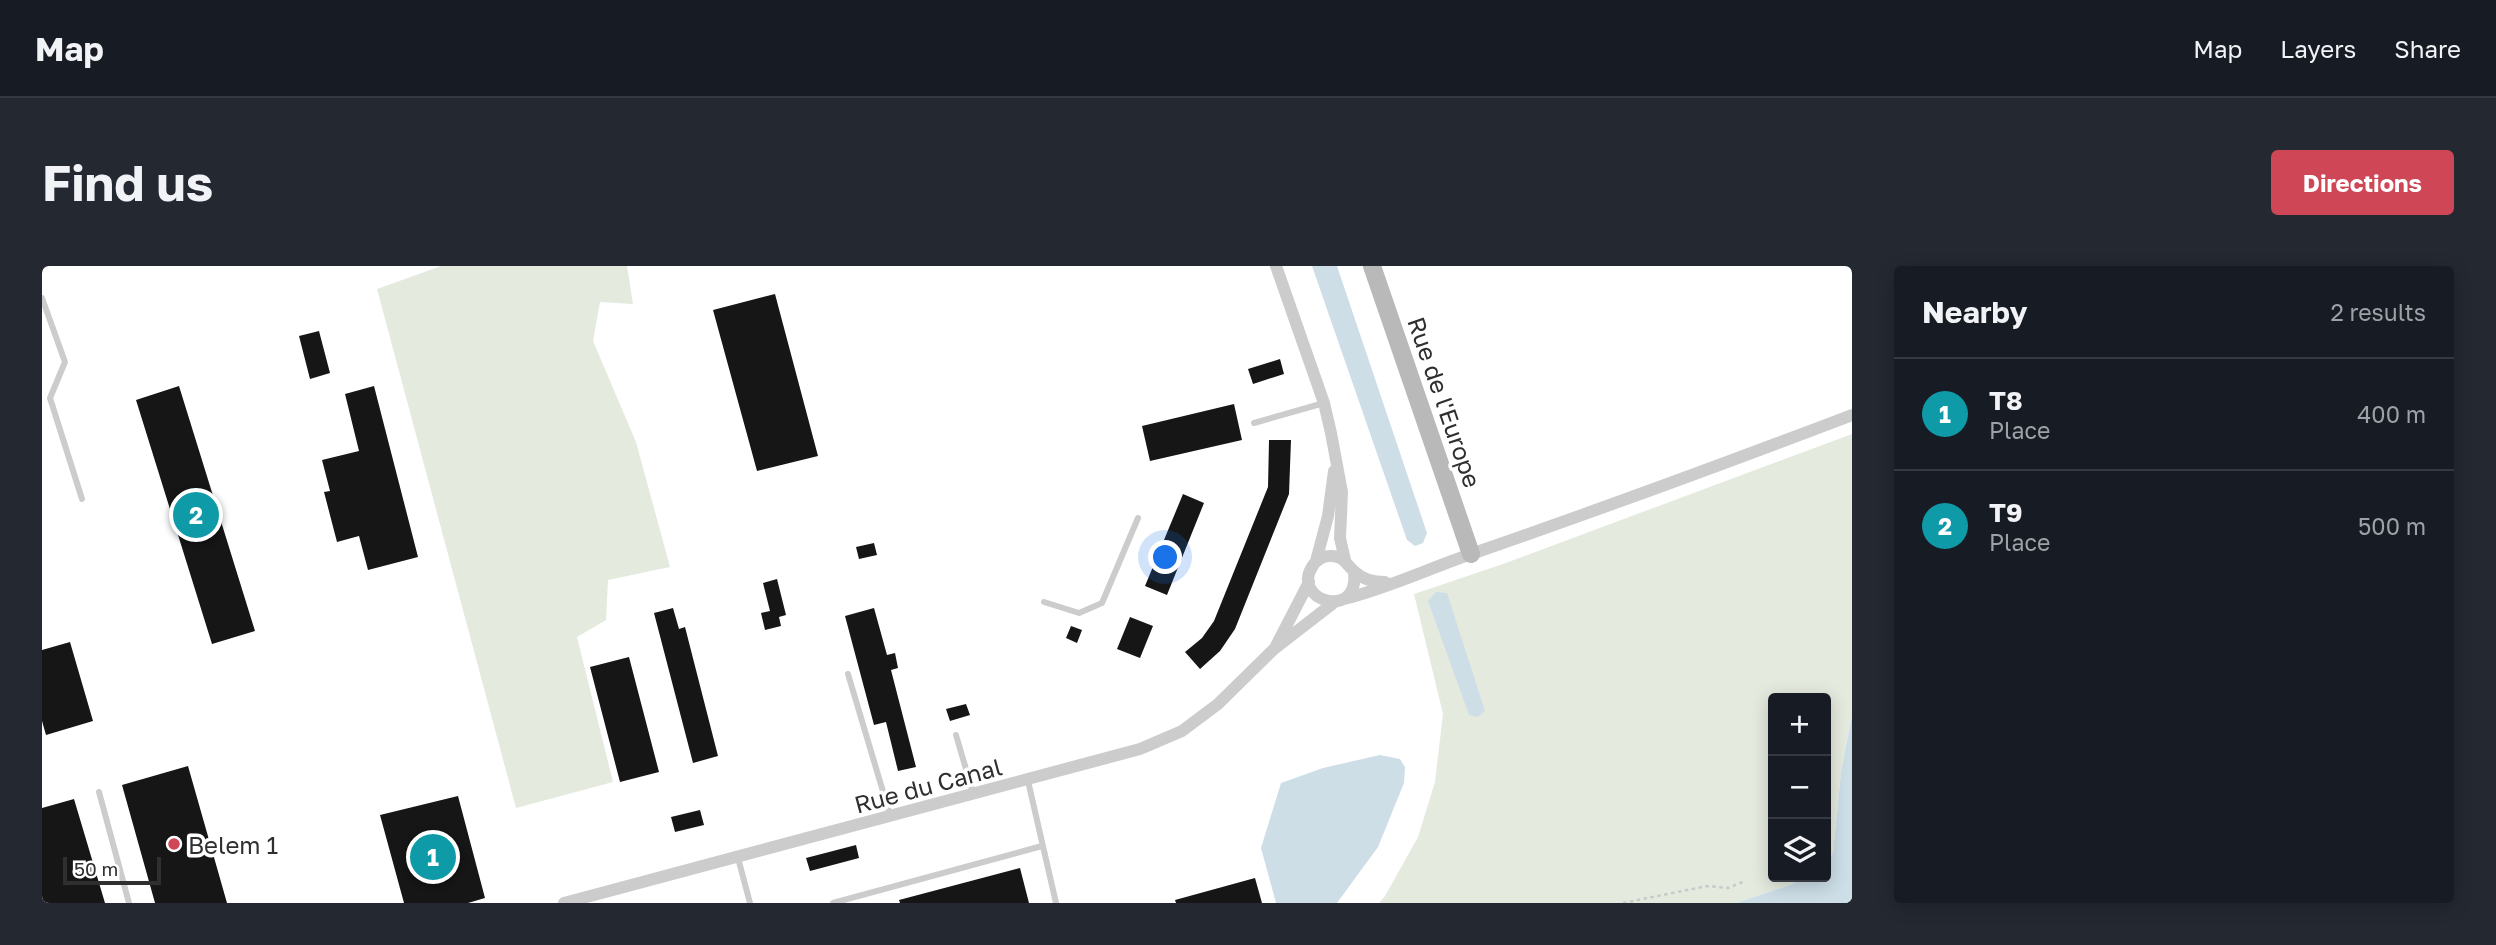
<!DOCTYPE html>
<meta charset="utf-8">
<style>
body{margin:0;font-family:"Golos Text",sans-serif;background:#242831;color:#f1f3f6}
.controls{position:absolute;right:21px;bottom:21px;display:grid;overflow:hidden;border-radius:7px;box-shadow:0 4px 18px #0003}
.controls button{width:63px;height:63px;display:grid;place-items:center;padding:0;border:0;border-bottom:2px solid #363941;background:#171b24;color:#f1f3f6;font:35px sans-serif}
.scale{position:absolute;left:21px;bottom:18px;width:98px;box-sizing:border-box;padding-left:7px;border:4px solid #2f2f2f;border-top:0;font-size:19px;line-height:24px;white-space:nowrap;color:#2f2f2f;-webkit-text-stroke:5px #fff;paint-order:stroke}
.you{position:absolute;left:1124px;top:292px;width:24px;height:24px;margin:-18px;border:5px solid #fff;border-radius:50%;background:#1a73e8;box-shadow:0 0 0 10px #1a73e833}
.badge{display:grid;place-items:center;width:46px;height:46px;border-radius:50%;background:#cf4757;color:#fff;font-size:23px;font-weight:700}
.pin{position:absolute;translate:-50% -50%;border:4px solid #fff;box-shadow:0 2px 7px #0006}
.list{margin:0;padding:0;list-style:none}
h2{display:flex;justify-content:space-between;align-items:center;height:91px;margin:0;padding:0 28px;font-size:30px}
h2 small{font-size:23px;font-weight:400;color:#9ea1a6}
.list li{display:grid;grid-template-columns:46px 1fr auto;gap:21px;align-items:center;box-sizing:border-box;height:112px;padding:0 28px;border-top:2px solid #363941}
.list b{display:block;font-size:26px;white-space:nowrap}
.list p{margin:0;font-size:23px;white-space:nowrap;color:#9ea1a6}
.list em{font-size:23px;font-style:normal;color:#9ea1a6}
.icon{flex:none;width:38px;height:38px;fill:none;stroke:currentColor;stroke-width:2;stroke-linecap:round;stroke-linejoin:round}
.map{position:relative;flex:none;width:1810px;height:637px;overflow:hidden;border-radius:7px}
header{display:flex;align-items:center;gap:42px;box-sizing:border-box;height:98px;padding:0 35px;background:#171b24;border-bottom:2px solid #363941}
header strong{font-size:33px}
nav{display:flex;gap:38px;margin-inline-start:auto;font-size:24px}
.intro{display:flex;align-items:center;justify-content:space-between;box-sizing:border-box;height:168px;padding:0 42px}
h1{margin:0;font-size:49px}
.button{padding:18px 32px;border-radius:7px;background:#cf4757;color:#fff;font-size:24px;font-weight:700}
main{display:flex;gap:42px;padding:0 42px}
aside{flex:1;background:#171b24;border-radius:7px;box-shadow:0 4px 18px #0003}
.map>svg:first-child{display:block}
</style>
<header>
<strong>Map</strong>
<nav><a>Map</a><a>Layers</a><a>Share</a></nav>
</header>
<div class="intro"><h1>Find us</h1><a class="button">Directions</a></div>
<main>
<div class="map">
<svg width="1810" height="637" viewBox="0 0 1810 637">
<rect width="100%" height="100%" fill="#fff"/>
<path fill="#e5eade" d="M 399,0 L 585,0 L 591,38 L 558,36 L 551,75 L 594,176 L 628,301 L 566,314 L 564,354 L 535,371 L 571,516 L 474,542 L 335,23 Z
M 1810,168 L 1810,449 L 1799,506 L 1791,587 L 1784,595 L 1784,432 L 1731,432 L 1731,611 L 1763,611 L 1748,619 L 1694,637 L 1337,637 L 1343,630 L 1376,571 L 1393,516 L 1401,448 L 1372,328 L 1461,298 Z"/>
<path fill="#cddee7" d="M 1270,0 L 1295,0 L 1385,267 L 1381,277 L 1373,280 L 1365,274 Z
M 1394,326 L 1405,327 L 1443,445 L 1436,451 L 1427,449 L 1386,335 Z
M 1810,449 L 1810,637 L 1694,637 L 1748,619 L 1763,611 L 1784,611 L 1784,595 L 1791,587 L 1799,506 Z
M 1338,489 L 1358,493 L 1363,501 L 1362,517 L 1336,581 L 1295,637 L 1234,637 L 1219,582 L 1239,517 L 1281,502 Z"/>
<path fill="#161616" d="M 733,28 L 776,190 L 715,205 L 671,44 Z
M 277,65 L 288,107 L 268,113 L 257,70 Z
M 1238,93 L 1242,108 L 1211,118 L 1206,103 Z
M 137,120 L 213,365 L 170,378 L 94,134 Z
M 332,120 L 376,291 L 326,304 L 317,270 L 295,276 L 282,226 L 288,225 L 280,194 L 317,185 L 303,128 Z
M 1192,138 L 1200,174 L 1108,195 L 1100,160 Z
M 1227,174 L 1249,174 L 1247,228 L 1193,363 L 1178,385 L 1158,403 L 1143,386 L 1160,372 L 1172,355 L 1226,221 Z
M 1141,228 L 1162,237 L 1125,329 L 1103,320 Z
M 832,277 L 835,289 L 817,293 L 814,281 Z
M 735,313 L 744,349 L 737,351 L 739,360 L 723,364 L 719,347 L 728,345 L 721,317 Z
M 631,342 L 637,363 L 643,361 L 676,490 L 651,497 L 612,347 Z
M 832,342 L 845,389 L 853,387 L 856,402 L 849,404 L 874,501 L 856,505 L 844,456 L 832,459 L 803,350 Z
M 1088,351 L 1111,360 L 1098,392 L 1075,383 Z
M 1029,360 L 1040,364 L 1035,377 L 1024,372 Z
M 28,376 L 51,455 L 4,469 L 0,455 L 0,384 Z
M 587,391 L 617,506 L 578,516 L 548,401 Z
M 924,438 L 928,449 L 908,455 L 904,443 Z
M 146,500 L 185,637 L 113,637 L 80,519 Z
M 416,530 L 443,632 L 426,637 L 362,637 L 338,549 Z
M 32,533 L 63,637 L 0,637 L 0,542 Z
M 658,544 L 662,559 L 633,566 L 629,551 Z
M 814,579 L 817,592 L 768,605 L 764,592 Z
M 978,602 L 987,637 L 858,637 L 857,634 Z
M 1213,612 L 1220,637 L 1134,637 L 1133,634 Z"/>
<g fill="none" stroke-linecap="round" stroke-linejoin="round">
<path stroke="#c9c9c9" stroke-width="2.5" stroke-dasharray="3.5 3.5" stroke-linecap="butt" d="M 1581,637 L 1665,620 L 1686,622 L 1703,615"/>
<path stroke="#ccc" stroke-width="6" d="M 0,32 L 23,96 L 8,132 L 40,233
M 1212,157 L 1282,137
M 1002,336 L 1037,347 L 1060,337 L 1096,252
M 806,408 L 848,549
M 914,469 L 931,527
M 986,515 L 1014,637
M 57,526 L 87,637
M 696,592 L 708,637
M 791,637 L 1000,580"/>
<path stroke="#ccc" stroke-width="12" d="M 1234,0 L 1282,137 L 1289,167 L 1300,226 L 1298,272 L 1303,294
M 1274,295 L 1286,250 L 1292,205
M 1312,306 C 1318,355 1249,335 1270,301 C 1273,295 1281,290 1287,290 C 1302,289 1304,299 1313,306 C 1321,314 1332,316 1343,316
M 1302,333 C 1346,322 1388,302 1432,287 C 1559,243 1684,197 1810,149
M 1234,380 L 1267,316
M 522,637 L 1098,483 L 1140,465 L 1176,438 L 1232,383 L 1294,335"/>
<path stroke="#b9b9b9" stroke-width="18" d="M 1330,0 L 1429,288"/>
</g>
<circle fill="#cf4757" stroke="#fff" stroke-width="2.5" cx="132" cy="578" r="7"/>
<g text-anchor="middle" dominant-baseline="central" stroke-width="7" stroke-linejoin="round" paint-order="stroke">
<g font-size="24" fill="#2f2f2f" stroke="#fff">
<text transform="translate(1403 136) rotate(71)">Rue de l'Europe</text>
<text transform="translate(886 519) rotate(-15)">Rue du Canal</text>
</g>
<g font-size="24" fill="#2f2f2f" stroke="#fff" text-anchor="start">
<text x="146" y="578">Belem 1</text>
</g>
</g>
</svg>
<div class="controls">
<button>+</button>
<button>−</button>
<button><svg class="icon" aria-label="layers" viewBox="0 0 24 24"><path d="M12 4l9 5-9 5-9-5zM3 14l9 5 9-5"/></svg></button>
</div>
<div class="scale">50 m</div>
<div class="you"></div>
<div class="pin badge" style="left:391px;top:591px;background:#0f9aa8">1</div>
<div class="pin badge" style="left:154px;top:249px;background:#0f9aa8">2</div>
</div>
<aside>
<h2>Nearby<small>2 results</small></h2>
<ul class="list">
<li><span class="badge" style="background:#0f9aa8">1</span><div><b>T8</b><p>Place</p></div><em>400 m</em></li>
<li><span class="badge" style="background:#0f9aa8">2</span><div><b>T9</b><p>Place</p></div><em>500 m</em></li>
</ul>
</aside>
</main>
